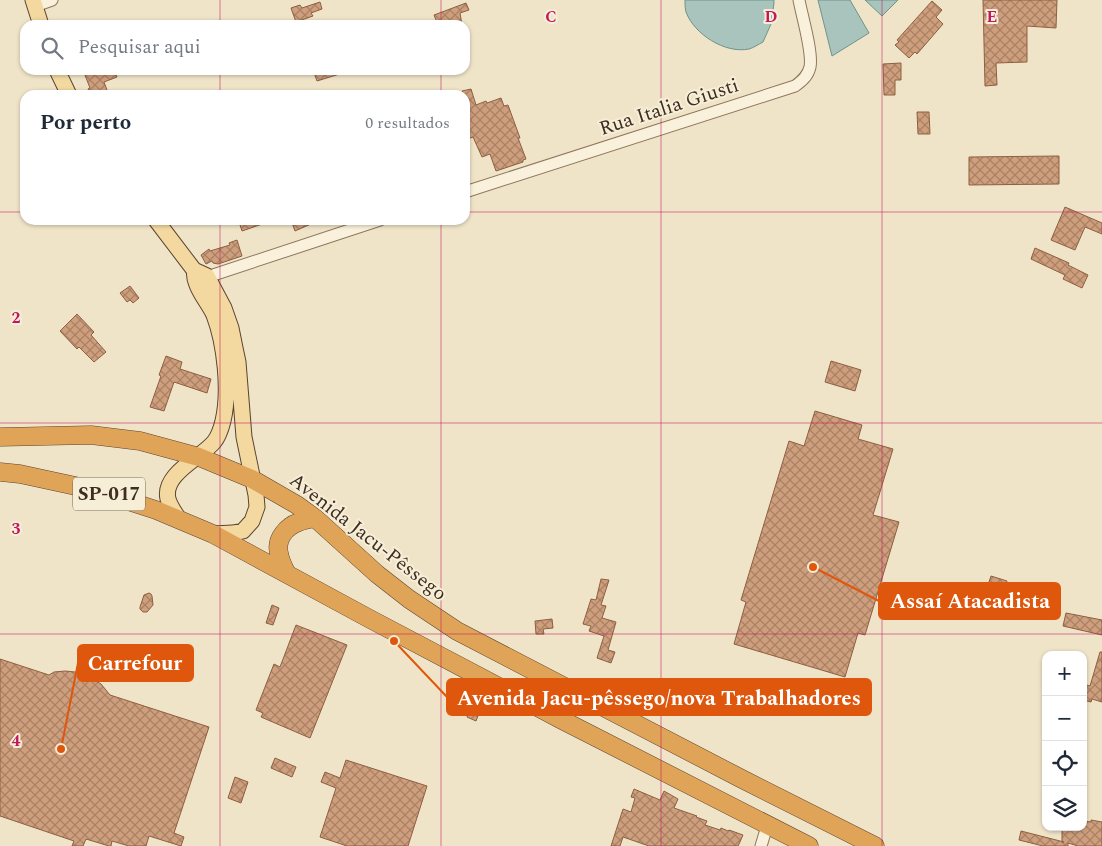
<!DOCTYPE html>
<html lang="pt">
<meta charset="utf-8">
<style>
body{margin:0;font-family:Spectral,serif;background:#f6f6f7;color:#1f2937}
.controls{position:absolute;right:15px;bottom:15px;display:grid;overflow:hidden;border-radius:10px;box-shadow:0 1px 4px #0004}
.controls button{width:45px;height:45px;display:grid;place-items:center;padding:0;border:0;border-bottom:1px solid #e0e1e3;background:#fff;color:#1f2937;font:25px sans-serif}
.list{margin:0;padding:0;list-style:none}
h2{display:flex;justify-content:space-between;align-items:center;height:65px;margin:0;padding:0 20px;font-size:21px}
h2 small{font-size:16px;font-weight:400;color:#747a83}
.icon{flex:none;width:28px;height:28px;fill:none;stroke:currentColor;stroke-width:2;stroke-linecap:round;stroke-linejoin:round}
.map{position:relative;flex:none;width:1102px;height:846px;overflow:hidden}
.search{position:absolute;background:#fff;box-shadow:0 1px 4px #0004;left:20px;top:20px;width:450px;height:55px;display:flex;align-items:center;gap:12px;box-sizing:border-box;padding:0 18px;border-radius:15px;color:#747a83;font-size:19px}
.panel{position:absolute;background:#fff;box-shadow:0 1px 4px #0004;left:20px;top:90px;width:450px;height:135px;border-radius:15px}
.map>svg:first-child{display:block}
</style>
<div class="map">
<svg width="1102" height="846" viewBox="0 0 1102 846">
<defs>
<pattern id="building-cross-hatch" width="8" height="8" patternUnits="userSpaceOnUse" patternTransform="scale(1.25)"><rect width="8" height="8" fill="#cf9f7d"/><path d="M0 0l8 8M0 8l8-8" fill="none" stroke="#a98266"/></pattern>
</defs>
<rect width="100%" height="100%" fill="#f0e4c8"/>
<path fill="#a9c4bc" stroke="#6f938a" d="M 685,0 L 774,0 L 774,3 L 771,24 L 763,42 C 759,44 753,48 749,49 C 725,54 694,34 686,12 C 685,8 685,4 685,0 Z
M 818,0 L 850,0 L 869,33 L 832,56 Z
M 865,0 L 898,0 L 882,16 Z"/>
<path fill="url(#building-cross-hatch)" stroke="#8d5f41" d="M 983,0 L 1057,0 L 1056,28 L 1027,26 L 1027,62 L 996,63 L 997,85 L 985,86 Z
M 932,1 L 942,10 L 936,17 L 943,24 L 917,54 L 915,52 L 909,58 L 895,45 L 899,42 L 897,40 Z
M 320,2 L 322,9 L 311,13 L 313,16 L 296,22 L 291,8 L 300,5 L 302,8 Z
M 466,3 L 469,10 L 460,13 L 462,25 L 438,25 L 434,15 Z
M 901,63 L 901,80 L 895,80 L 895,95 L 884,95 L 883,64 Z
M 83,70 L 114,70 L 117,77 L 104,82 L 107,90 L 96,95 L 91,95 L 88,89 L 90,88 Z
M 313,70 L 346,70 L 346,72 L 317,81 Z
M 471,89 L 476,105 L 486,101 L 487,103 L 501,98 L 504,106 L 508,105 L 520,138 L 518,138 L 526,159 L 523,160 L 523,162 L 496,171 L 490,154 L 482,157 L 473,137 L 465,140 L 465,95 L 463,95 L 462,91 Z
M 917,112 L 929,112 L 930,134 L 918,134 Z
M 1059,156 L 1059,184 L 969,185 L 969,157 Z
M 1065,207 L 1102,223 L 1102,234 L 1085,227 L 1075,250 L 1051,240 Z
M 243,220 L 270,220 L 271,221 L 242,231 L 239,222 Z
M 291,220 L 320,220 L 295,231 Z
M 237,240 L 242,256 L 218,264 L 213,263 L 212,261 L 206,264 L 201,255 L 209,249 L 210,251 L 230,245 L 229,243 Z
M 1035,248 L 1069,263 L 1068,265 L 1088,275 L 1082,288 L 1063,279 L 1065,275 L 1031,259 Z
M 130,286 L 139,298 L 133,303 L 130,300 L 127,302 L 120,293 Z
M 77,314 L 94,332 L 91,335 L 106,352 L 94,362 L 79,347 L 77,349 L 60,331 Z
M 166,356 L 182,362 L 180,369 L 211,379 L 207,393 L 174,382 L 164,411 L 150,407 L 161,376 L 159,375 Z
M 831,361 L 861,370 L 855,391 L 825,382 Z
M 815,411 L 862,425 L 858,439 L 893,449 L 873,515 L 899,522 L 865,635 L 858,633 L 845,677 L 734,644 L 746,602 L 741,600 L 789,441 L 804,446 Z
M 991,576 L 1007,581 L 1005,589 L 988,585 Z
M 601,579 L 609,580 L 601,605 L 606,606 L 602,618 L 616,622 L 608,650 L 615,652 L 611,663 L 597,658 L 604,636 L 589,631 L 591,626 L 583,624 L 591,599 L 596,600 Z
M 149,593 L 151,594 L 152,596 L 153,605 L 147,612 L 143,612 L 140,609 L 140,607 L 144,595 Z
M 272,605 L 279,608 L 273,625 L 266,623 Z
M 1066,613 L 1102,620 L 1102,635 L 1063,626 Z
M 552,619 L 553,628 L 543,629 L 544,634 L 536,634 L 535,621 Z
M 296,625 L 347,645 L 310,738 L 261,717 L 263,713 L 256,710 L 274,664 L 280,667 Z
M 1100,652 L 1102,652 L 1102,702 L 1092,699 L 1091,702 L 1083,700 L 1083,684 L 1090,686 Z
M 0,659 L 49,675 L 54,672 L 65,671 L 75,672 L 84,674 L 91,678 L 101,684 L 110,695 L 209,727 L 174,833 L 184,837 L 181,846 L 149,836 L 146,846 L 129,846 L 112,841 L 111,846 L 109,846 L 86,839 L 83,846 L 72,846 L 74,841 L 0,816 Z
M 471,704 L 481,708 L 476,721 L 467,717 Z
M 275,758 L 296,767 L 292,777 L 271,768 Z
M 346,760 L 427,786 L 408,846 L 347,846 L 320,837 L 336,788 L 321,782 L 325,772 L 340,778 Z
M 235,777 L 248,782 L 241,803 L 228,798 Z
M 634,789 L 660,800 L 664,791 L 678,799 L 674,808 L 697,816 L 696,817 L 707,821 L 705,825 L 720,830 L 721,828 L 728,831 L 729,830 L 743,835 L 739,844 L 738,846 L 649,846 L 623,837 L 620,846 L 611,846 L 623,809 L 631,812 L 635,798 L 631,797 Z
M 1091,820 L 1102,822 L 1102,846 L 1078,846 L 1068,843 L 1068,846 L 1043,846 L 1019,840 L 1021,831 L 1064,842 L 1062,842 L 1062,827 L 1083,827 L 1083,821 L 1091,822 Z"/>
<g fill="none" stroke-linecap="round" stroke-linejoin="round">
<g stroke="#8d765c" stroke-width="13">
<path id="minor" d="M 35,6 L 52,0
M 465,192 L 795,86 C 802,81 808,76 810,67 C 813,53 802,16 799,0
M 201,279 L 380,220
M 761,846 L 767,826"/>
</g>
<g stroke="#5b4430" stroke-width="17">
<path id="major" d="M 33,0 L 41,25
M 57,70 L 69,95
M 156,220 L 194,270 L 207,276 L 224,308 L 231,328 L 235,348 L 238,362 L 244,437 L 256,495 L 257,507 L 252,521 L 243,531 L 233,533 L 213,534
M 179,519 C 175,513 170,506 168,499 C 162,474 201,458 214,442 C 219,436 221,429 223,421 C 230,391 225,344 214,315 C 209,304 199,293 196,282 C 194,278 195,274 194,270"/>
</g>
<g stroke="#5b4430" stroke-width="19">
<path id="highway" d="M 0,437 L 91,435 L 140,441 L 199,457 L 252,479 L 297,505 L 315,518 L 377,574 L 409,599 L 457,631 L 742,779 L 875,846
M 0,472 L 20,474 L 94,490 L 156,510 L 213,534 L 370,619 L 562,720 L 809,846
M 286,572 C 283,566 280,560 279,553 C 275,539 287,526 299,522 C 304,520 310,519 315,518"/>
</g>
<use href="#minor" stroke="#faf1dc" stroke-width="11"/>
<use href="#major" stroke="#f3d9a0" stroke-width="15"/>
<use href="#highway" stroke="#e0a458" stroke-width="18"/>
</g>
<path fill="none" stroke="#c2185b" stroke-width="1" stroke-opacity="0.55" d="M 220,0 L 220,25M 441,0 L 441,25M 661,0 L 661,846M 882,0 L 882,846M 220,70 L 220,95M 441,70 L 441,95M 0,212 L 25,212M 465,212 L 1102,212M 220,220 L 220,846M 441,220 L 441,846M 0,423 L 1102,423M 0,634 L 1102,634"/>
<g text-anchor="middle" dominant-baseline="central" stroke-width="4" stroke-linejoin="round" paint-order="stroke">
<rect fill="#f7eed8" stroke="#756857" stroke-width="1" x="73" y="477.5" width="72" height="33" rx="4"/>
<g font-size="19" font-weight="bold" fill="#3d2e20">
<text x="109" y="494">SP-017</text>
</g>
<g font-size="20" fill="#3d2e20" stroke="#f7eed8">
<text transform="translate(669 107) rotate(-18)">Rua Italia Giusti</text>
<text transform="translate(368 537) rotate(38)">Avenida Jacu-Pêssego</text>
</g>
</g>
<g font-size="16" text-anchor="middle" font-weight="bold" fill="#c2185b" stroke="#f7eed8" stroke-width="4" stroke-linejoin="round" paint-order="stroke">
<text x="551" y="22">C</text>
<text x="771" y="22">D</text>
<text x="992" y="22">E</text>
<text x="16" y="323">2</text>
<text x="16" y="534">3</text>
<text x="16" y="746">4</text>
</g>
<path fill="none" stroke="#df570d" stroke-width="2" d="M813 567L879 601M61 749L78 663M394 641L447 697"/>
<g fill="#df570d" stroke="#f7eed8" stroke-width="2">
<circle cx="813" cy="567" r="5"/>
<circle cx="61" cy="749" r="5"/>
<circle cx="394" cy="641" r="5"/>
</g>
<g fill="#df570d" stroke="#df570d" stroke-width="2">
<rect x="879" y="583" width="181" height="36" rx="5"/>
<rect x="78" y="645" width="115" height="36" rx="5"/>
<rect x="447" y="679" width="424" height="36" rx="5"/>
</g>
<g font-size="21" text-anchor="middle" font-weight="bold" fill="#fff">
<text x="970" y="608">Assaí Atacadista</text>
<text x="135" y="670">Carrefour</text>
<text x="659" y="705">Avenida Jacu-pêssego/nova Trabalhadores</text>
</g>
</svg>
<div class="controls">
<button>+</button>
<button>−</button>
<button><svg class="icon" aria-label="locate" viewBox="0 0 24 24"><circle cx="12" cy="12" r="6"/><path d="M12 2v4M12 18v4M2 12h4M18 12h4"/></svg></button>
<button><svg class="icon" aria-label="layers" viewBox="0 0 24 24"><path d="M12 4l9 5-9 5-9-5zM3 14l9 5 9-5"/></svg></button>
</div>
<div class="search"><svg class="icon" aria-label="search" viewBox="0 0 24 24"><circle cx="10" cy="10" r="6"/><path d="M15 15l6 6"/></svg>Pesquisar aqui</div>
<section class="panel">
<h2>Por perto<small>0 resultados</small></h2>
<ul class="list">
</ul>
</section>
</div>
